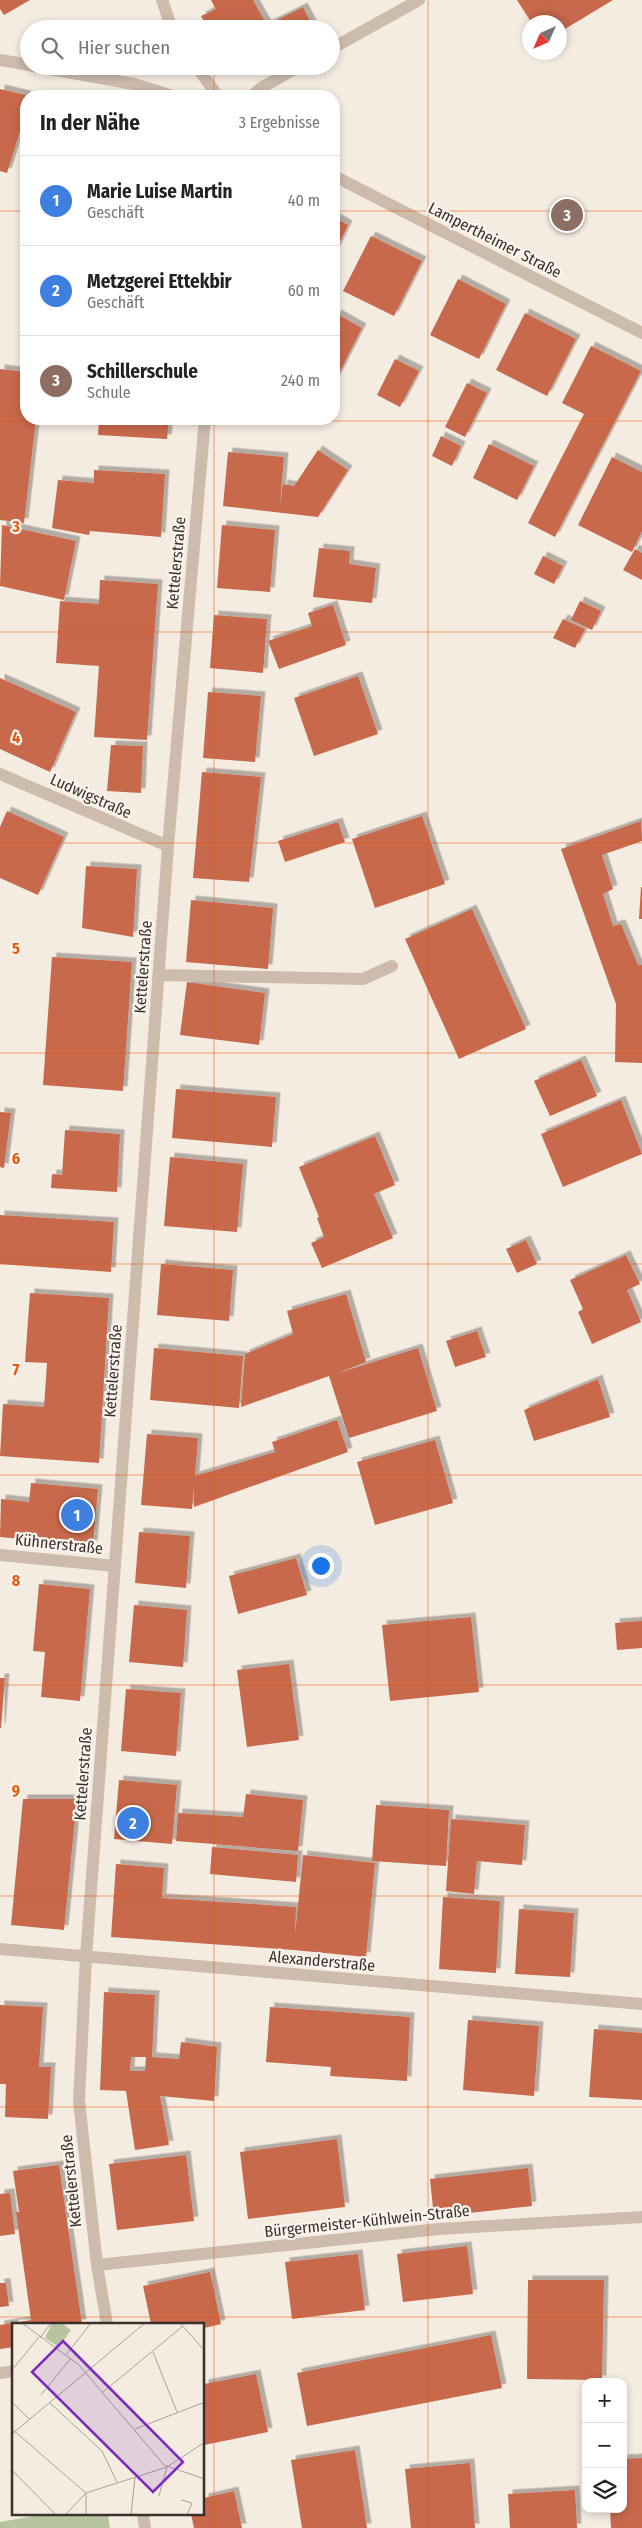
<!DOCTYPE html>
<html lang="de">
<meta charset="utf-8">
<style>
body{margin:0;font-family:"Fira Sans Condensed",sans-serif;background:#f2f2f2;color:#222}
.controls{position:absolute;right:15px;bottom:15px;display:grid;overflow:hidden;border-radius:10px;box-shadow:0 2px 8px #0003}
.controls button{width:45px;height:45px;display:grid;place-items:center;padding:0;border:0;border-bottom:1px solid #e0e0e0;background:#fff;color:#222;font:25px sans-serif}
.compass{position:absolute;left:522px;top:15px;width:45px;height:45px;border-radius:50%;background:#fff;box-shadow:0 2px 8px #0003;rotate:225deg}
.you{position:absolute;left:320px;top:1565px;width:18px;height:18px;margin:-12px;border:4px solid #fff;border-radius:50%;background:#1a73e8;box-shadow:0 0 0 8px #1a73e833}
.badge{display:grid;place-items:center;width:32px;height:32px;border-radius:50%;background:#1f5a5e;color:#fff;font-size:16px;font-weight:700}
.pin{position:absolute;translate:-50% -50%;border:2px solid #fff;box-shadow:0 1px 5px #0006}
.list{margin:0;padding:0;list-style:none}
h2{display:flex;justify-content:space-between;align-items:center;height:65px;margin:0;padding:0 20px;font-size:21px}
h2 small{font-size:16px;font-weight:400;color:#767676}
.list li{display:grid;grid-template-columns:32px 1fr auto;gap:15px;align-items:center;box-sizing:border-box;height:90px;padding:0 20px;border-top:1px solid #e0e0e0}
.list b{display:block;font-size:19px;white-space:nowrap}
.list p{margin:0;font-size:16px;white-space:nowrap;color:#767676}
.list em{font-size:16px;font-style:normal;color:#767676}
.icon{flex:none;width:28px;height:28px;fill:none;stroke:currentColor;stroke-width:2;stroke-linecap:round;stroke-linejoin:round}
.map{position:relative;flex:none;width:642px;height:2528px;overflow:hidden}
.search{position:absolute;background:#fff;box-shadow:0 2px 8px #0003;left:20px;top:20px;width:320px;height:55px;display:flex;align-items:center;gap:12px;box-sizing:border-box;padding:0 18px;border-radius:28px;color:#767676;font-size:19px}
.panel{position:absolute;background:#fff;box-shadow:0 2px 8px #0003;left:20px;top:90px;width:320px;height:335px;border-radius:20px}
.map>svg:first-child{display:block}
</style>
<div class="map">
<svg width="642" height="2528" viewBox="0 0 642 2528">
<defs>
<filter id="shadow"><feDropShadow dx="4.5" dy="-4.5" stdDeviation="0" flood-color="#0004"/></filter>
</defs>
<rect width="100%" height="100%" fill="#f4ebe1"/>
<path fill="#b8c4a0" d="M 45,2514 L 108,2514 L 110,2528 L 0,2528 L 0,2522 Z"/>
<path fill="#c8694b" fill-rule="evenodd" filter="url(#shadow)" d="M 0,0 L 30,0 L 4,15 L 0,9 Z
M 211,0 L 253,0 L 267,25 L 303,7 L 314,28 L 208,29 L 201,16 L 216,9 Z
M 517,0 L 613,0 L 560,32 L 560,22 L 531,22 Z
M 0,89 L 26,95 L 26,112 L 7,173 L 0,171 Z
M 334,217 L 348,225 L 334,254 Z
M 371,236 L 422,261 L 394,316 L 343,291 Z
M 458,279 L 506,304 L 479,359 L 430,335 Z
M 525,313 L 576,339 L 547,396 L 496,370 Z
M 337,314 L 362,328 L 334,383 L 334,322 Z
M 591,346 L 641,371 L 555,537 L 528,523 L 584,414 L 562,403 Z
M 395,359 L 419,371 L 400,407 L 377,395 Z
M 0,369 L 26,372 L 26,419 L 36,419 L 24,523 L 0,520 Z
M 467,383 L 487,393 L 465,437 L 445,427 Z
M 99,419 L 169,419 L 167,439 L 98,435 Z
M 441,436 L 461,446 L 452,466 L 432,456 Z
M 489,444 L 534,466 L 517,500 L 473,478 Z
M 318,450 L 348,470 L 318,517 L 223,506 L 228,452 L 284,457 L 280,504 L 283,484 L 294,486 Z
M 612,457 L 642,472 L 642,531 L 632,552 L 578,525 Z
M 94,470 L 165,474 L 161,537 L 90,531 L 89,535 L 52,528 L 58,480 L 94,483 Z
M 2,525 L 76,541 L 64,600 L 0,586 Z
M 222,525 L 275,530 L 270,592 L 217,588 Z
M 319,548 L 350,551 L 349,564 L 376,568 L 372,603 L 313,597 Z
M 635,549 L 642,553 L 642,580 L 623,570 Z
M 543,556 L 563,566 L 554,584 L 534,574 Z
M 100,580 L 158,584 L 147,740 L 94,737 L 99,666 L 56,663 L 60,601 L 99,604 Z
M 580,601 L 601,611 L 592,630 L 571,620 Z
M 333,605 L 346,645 L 279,669 L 268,641 L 312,626 L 308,613 Z
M 214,615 L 267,619 L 263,673 L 210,668 Z
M 563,619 L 585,629 L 575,648 L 553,638 Z
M 358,676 L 378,734 L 314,756 L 294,698 Z
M 0,678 L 76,712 L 50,772 L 0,749 Z
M 208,692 L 261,696 L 255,762 L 203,758 Z
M 111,745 L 143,746 L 141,793 L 107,791 Z
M 202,772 L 261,777 L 249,882 L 193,878 Z
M 7,811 L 64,837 L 38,895 L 0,878 L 0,827 Z
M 422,816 L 445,884 L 375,908 L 352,839 Z
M 641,821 L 642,841 L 602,855 L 613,889 L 603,894 L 613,926 L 621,924 L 638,965 L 642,965 L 642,1063 L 615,1062 L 616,1004 L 561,849 Z
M 338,822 L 345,842 L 285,862 L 278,841 Z
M 86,866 L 137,869 L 133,937 L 82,928 Z
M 641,887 L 642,887 L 642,919 L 639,919 Z
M 191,900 L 273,908 L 268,969 L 186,962 Z
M 472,909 L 526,1029 L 459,1059 L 405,939 Z
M 52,957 L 132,962 L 123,1091 L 43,1085 Z
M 187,982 L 265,993 L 259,1045 L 180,1035 Z
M 581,1060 L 597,1096 L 550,1116 L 534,1081 Z
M 176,1089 L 276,1097 L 272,1147 L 172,1138 Z
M 621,1100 L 642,1154 L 563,1187 L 541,1134 Z
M 0,1112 L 11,1113 L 4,1168 L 0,1167 Z
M 65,1130 L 120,1134 L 117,1192 L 51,1188 L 52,1174 L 62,1175 Z
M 375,1136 L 395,1185 L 374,1194 L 393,1238 L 322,1268 L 311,1243 L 324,1237 L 317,1218 L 319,1217 L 299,1167 Z
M 170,1157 L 243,1164 L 237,1232 L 164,1226 Z
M 0,1215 L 114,1222 L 111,1272 L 0,1264 Z
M 526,1240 L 537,1264 L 517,1273 L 506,1249 Z
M 626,1255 L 640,1284 L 627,1290 L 641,1322 L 592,1344 L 578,1312 L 583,1309 L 570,1280 Z
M 161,1264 L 233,1270 L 229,1321 L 157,1315 Z
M 30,1293 L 109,1298 L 99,1463 L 0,1456 L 3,1404 L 44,1407 L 47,1363 L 25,1362 Z
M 346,1294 L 366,1362 L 335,1374 L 418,1348 L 437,1411 L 349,1438 L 329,1376 L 241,1407 L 245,1354 L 293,1334 L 287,1311 Z
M 477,1331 L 486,1357 L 455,1367 L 446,1341 Z
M 154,1348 L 243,1356 L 239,1408 L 150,1400 Z
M 598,1379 L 610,1417 L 534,1441 L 524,1410 Z
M 337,1420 L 348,1452 L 194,1507 L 194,1486 L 192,1509 L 141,1505 L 147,1434 L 198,1438 L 195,1476 L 275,1452 L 272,1442 Z
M 435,1440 L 453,1503 L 375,1525 L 357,1462 Z
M 31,1483 L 98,1489 L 93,1545 L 0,1537 L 1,1499 L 29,1502 Z
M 139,1532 L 190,1536 L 186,1588 L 135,1583 Z
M 296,1558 L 307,1595 L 238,1614 L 229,1576 Z
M 39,1584 L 90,1589 L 80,1701 L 41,1697 L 45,1652 L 33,1651 Z
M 134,1605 L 187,1610 L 183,1667 L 129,1662 Z
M 471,1617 L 479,1692 L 390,1701 L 382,1625 Z
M 642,1621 L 642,1648 L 617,1650 L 615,1623 Z
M 289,1664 L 299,1740 L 247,1747 L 237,1670 Z
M 0,1678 L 5,1678 L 1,1728 L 0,1728 Z
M 126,1689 L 181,1693 L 176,1756 L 121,1751 Z
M 119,1780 L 177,1785 L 172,1844 L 114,1839 Z
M 246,1794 L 303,1800 L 298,1851 L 176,1841 L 178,1813 L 243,1817 Z
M 23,1799 L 77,1799 L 64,1930 L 11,1925 Z
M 376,1805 L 449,1810 L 446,1866 L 372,1861 Z
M 451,1819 L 525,1825 L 522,1865 L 477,1861 L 474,1894 L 446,1891 Z
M 212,1847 L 298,1855 L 296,1882 L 210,1874 Z
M 303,1855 L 375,1863 L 366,1957 L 294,1950 L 111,1937 L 116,1864 L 164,1868 L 162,1898 L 296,1907 L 295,1935 Z
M 443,1897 L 500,1901 L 496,1973 L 439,1969 Z
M 519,1909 L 574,1913 L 570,1977 L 515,1974 Z
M 104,1992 L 155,1995 L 152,2057 L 179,2059 L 181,2042 L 217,2047 L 214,2101 L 160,2096 L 169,2145 L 135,2150 L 126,2091 L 100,2090 ZM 131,2057 L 146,2057 L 145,2071 L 130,2071 Z
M 0,2005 L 43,2007 L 39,2067 L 51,2067 L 48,2119 L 5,2117 L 6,2084 L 0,2084 Z
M 270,2007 L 410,2017 L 407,2081 L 330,2076 L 331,2067 L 266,2062 Z
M 468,2020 L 539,2026 L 534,2096 L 463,2090 Z
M 594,2029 L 642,2033 L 642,2100 L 589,2097 Z
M 337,2139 L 345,2207 L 248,2219 L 240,2152 Z
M 186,2155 L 194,2221 L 117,2230 L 109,2164 Z
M 59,2165 L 82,2324 L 14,2324 L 14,2347 L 0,2349 L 0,2325 L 31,2320 L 16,2212 L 19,2212 L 13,2171 Z
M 528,2168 L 532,2206 L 434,2217 L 430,2179 Z
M 10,2193 L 15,2234 L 0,2236 L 0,2194 Z
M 467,2246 L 473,2294 L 403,2302 L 397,2254 Z
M 358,2254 L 365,2310 L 292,2319 L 285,2262 Z
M 210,2272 L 221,2324 L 204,2328 L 204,2324 L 151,2324 L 143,2286 Z
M 528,2280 L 604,2280 L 602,2380 L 527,2379 Z
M 0,2283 L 6,2283 L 9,2306 L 0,2307 Z
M 491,2335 L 502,2388 L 307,2426 L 297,2373 Z
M 256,2374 L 268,2432 L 204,2445 L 204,2384 Z
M 355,2450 L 367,2528 L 302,2528 L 291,2460 Z
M 642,2458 L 642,2528 L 611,2528 L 610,2509 L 623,2509 L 623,2459 Z
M 470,2463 L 475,2528 L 411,2528 L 405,2469 Z
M 575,2490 L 577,2528 L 510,2528 L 508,2494 Z
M 234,2491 L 242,2528 L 194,2528 L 191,2514 L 204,2514 L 204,2498 Z"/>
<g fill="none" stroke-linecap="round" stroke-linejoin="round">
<path stroke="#cdbbac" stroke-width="12" d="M 162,0 L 172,29
M 331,49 L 419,0
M 0,60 L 29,65
M 33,66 L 134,84 L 173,96
M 196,66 L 218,96
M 252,96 L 261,88 L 300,66
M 334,176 L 642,333
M 0,774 L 168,846
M 159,975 L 363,979 L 392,966
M 0,1555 L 115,1566
M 0,1949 L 642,2004
M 97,2265 L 439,2229 L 642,2217
M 107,2324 L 97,2265 L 79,2101 L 86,1957 L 168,846 L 205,419
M 0,2373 L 14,2371
M 143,2514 L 145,2528"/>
</g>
<path fill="none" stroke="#e8590c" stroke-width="1" stroke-opacity="0.55" d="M 214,0 L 214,29M 428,0 L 428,2528M 214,66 L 214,96M 0,211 L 26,211M 334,211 L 642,211M 214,419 L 214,2528M 0,421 L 642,421M 0,632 L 642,632M 0,843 L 642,843M 0,1053 L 642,1053M 0,1264 L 642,1264M 0,1475 L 642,1475M 0,1685 L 642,1685M 0,1896 L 642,1896M 0,2107 L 642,2107M 0,2317 L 642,2317"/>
<g text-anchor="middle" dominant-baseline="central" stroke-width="4.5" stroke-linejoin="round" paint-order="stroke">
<g font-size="16" fill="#3b302b" stroke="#fbf5ee">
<text transform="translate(495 240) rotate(27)">Lampertheimer Straße</text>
<text transform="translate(176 563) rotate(-85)">Kettelerstraße</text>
<text transform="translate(91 796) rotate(24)">Ludwigstraße</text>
<text transform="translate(143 967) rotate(-86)">Kettelerstraße</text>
<text transform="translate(113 1371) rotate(-86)">Kettelerstraße</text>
<text transform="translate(59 1544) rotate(6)">Kühnerstraße</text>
<text transform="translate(83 1774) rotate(-86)">Kettelerstraße</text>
<text transform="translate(322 1961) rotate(5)">Alexanderstraße</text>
<text transform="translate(71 2181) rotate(-96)">Kettelerstraße</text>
<text transform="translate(367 2221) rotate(-6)">Bürgermeister-Kühlwein-Straße</text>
</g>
</g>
<g transform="translate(12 2323)">
<rect width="192" height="192" fill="#f4ebe1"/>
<path d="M 40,0 L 49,0 L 59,7 L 47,24 L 33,15 Z" fill="#b8c4a0"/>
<path fill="none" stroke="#aaa098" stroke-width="1" d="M 10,0 L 67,42 L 152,142 L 193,156M 168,0 L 193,28M 28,15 L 39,0M 141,29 L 165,89M 54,32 L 79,0M 0,47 L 27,14M 91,69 L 171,3M 29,72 L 59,35M 0,79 L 18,97M 38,80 L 90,128 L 105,159M 0,106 L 74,170M 123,106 L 193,79M 0,111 L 133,0M 0,147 L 44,192M 147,173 L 155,144M 169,177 L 180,180 L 175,192M 53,192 L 74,170 L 155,144 L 193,119M 74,192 L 74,171M 119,192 L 123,154"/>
<path fill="#7b2cbf" fill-opacity="0.15" stroke="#7b2cbf" stroke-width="2.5" d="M 51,18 L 171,139 L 141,169 L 20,49 Z"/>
<rect width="192" height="192" fill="none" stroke="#3b302b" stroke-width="2.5"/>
</g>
<g font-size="16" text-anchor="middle" font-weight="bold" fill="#e8590c" stroke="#fbf5ee" stroke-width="4.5" stroke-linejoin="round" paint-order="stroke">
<text x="16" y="532">3</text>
<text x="16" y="743">4</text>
<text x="16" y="954">5</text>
<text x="16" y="1164">6</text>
<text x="16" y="1375">7</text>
<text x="16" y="1586">8</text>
<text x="16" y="1796">9</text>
</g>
</svg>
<div class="controls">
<button>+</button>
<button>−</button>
<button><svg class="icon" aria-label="layers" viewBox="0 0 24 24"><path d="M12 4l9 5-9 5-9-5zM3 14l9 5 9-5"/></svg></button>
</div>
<svg class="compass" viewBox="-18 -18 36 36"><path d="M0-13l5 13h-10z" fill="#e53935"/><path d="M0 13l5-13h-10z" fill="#767676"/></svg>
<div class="you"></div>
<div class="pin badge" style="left:77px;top:1515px;background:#3f7fe0">1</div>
<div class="pin badge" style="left:133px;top:1823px;background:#3f7fe0">2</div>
<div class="pin badge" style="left:567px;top:215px;background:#8d6e63">3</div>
<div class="search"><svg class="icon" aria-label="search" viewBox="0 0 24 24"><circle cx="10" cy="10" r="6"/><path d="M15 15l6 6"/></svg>Hier suchen</div>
<section class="panel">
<h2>In der Nähe<small>3 Ergebnisse</small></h2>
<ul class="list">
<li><span class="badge" style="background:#3f7fe0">1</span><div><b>Marie Luise Martin</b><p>Geschäft</p></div><em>40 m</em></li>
<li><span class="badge" style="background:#3f7fe0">2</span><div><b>Metzgerei Ettekbir</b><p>Geschäft</p></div><em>60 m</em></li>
<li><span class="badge" style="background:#8d6e63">3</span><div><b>Schillerschule</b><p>Schule</p></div><em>240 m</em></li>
</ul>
</section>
</div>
